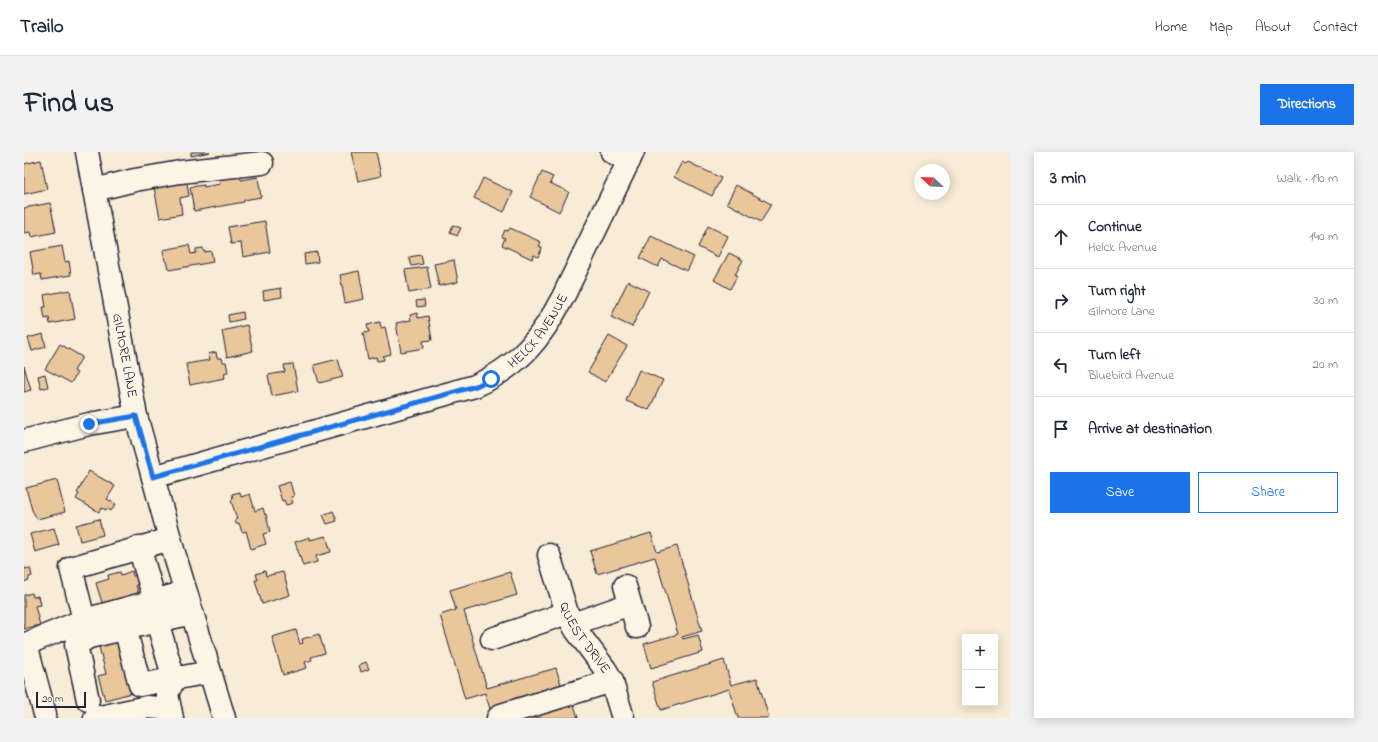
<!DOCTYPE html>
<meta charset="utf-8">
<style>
body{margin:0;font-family:"Indie Flower",sans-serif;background:#f2f2f3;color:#1f2937}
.controls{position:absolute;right:12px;bottom:12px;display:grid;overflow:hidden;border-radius:0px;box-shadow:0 2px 10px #0003}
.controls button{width:36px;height:36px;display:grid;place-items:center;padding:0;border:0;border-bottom:1px solid #e0e1e3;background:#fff;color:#1f2937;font:20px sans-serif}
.compass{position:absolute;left:890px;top:12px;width:36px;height:36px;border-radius:50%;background:#fff;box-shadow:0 2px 10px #0003;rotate:293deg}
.scale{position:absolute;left:12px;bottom:10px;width:50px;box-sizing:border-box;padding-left:4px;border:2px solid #22223b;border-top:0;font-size:11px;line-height:14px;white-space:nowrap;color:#22223b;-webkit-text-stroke:3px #fcf5e5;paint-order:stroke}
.stop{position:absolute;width:12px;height:12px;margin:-9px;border:3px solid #1a73e8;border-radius:50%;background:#fff}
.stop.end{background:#1a73e8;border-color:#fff;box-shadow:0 1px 4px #0008}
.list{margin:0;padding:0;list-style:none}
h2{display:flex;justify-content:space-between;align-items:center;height:52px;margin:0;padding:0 16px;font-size:17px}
h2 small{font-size:13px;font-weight:400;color:#747a83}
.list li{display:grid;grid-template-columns:26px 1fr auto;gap:12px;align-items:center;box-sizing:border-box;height:64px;padding:0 16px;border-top:1px solid #e0e1e3}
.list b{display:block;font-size:15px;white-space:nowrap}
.list p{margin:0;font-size:13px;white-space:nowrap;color:#747a83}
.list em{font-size:13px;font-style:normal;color:#747a83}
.actions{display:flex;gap:8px;padding:12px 16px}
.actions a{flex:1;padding:9px 0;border:1px solid #1a73e8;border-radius:0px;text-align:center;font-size:14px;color:#1a73e8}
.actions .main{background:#1a73e8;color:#fff}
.icon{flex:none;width:22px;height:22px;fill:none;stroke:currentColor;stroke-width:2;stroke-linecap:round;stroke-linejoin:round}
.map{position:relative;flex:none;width:986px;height:566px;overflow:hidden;border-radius:0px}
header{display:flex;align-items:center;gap:24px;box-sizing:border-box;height:56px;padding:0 20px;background:#fff;border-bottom:1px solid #e0e1e3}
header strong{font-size:19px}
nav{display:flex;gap:22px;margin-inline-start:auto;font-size:14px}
.intro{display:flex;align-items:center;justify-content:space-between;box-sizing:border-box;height:96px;padding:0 24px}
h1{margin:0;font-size:28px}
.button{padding:10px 18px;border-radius:0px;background:#1a73e8;color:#fff;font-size:14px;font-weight:700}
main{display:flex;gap:24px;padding:0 24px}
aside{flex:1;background:#fff;border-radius:0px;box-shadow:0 2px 10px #0003}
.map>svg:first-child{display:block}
</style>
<header>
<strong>Trailo</strong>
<nav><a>Home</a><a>Map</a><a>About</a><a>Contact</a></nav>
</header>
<div class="intro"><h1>Find us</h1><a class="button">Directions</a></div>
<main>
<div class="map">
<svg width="986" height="566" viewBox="0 0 986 566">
<rect width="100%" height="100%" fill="#f8ecd6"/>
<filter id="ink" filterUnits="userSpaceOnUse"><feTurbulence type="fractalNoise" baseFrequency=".025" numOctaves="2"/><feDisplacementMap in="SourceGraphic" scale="8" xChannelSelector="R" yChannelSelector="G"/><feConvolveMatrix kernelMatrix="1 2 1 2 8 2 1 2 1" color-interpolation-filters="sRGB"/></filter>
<g filter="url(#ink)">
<path fill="#eac69b" stroke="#22223b" d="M 167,0 L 186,0 L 167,4 Z
M 327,0 L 352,0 L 357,24 L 334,29 Z
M 17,8 L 23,37 L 0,42 L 0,12 Z
M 658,10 L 662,12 L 664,10 L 697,26 L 688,44 L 650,25 Z
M 215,17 L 217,28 L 234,25 L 237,45 L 220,48 L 220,50 L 170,59 L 166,35 L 180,33 L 180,35 L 196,32 L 195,21 Z
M 518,20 L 529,25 L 526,31 L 545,40 L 535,60 L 506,45 Z
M 162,26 L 165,44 L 156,46 L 158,62 L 136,66 L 129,30 Z
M 459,26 L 489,40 L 480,60 L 450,46 Z
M 712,33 L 747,52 L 737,70 L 703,51 Z
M 26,51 L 32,80 L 7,85 L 6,80 L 0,81 L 0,56 Z
M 241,69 L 246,100 L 219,105 L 217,91 L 207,92 L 204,75 Z
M 429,73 L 437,76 L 433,84 L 426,80 Z
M 684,74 L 704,84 L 694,105 L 674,95 Z
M 486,76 L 517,90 L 515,94 L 518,96 L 514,105 L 510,103 L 508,107 L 478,93 L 481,86 L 478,85 L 481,78 L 484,79 Z
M 627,84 L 670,105 L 663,119 L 638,107 L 634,115 L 616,106 Z
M 165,93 L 167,102 L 172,101 L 172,97 L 179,96 L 180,100 L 187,99 L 189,110 L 145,118 L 143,109 L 141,109 L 139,98 Z
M 38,94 L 41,110 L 45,109 L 47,123 L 18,128 L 17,122 L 10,123 L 6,100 Z
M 293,100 L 294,110 L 281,112 L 280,102 Z
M 705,101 L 719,108 L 711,123 L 713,124 L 706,137 L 690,128 Z
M 397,103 L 399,112 L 388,114 L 385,105 Z
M 430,108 L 434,130 L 415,134 L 410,112 Z
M 403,115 L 407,137 L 385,141 L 381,118 Z
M 335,119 L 340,147 L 321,151 L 316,123 Z
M 604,129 L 625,139 L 608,175 L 587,165 Z
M 257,136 L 258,145 L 240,148 L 239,139 Z
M 46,138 L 51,167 L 26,172 L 25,166 L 21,167 L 19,155 L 22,155 L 20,143 Z
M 400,148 L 401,154 L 393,155 L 392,149 Z
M 219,160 L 220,167 L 205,170 L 204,163 Z
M 393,161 L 394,166 L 404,164 L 408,188 L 399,189 L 400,196 L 377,200 L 372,171 L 387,168 L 386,163 Z
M 356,170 L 357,176 L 361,175 L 367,202 L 359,204 L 360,208 L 353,209 L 352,205 L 344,207 L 339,181 L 345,180 L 343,173 Z
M 223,173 L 229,199 L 203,205 L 198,179 Z
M 19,182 L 22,195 L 8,199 L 4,186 Z
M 585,184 L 603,194 L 581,230 L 564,220 Z
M 36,192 L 58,205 L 50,219 L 53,221 L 47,231 L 21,217 Z
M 192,200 L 193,206 L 198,206 L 199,210 L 202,210 L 204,220 L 200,221 L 201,226 L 166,233 L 162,212 L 186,208 L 184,202 Z
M 314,207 L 319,225 L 295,231 L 290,213 Z
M 269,212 L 274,239 L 248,244 L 244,223 L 261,220 L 260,213 Z
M 0,214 L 7,238 L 0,240 Z
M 615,218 L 639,228 L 625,258 L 602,249 Z
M 21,222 L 24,235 L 17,237 L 14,224 Z
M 65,319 L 91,334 L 83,347 L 92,352 L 87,359 L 83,356 L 82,358 L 78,356 L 75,360 L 52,347 L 55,342 L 53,341 Z
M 33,328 L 41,360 L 13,367 L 8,358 L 2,336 Z
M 266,330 L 270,344 L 267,345 L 269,351 L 262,353 L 260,348 L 258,349 L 253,334 Z
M 216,340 L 217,345 L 226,342 L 231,359 L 239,356 L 241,363 L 242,362 L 246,380 L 239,382 L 242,392 L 227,397 L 222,379 L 218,380 L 215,371 L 212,372 L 211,368 L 213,367 L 207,348 L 209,347 L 208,342 Z
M 309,359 L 313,369 L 303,372 L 299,363 Z
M 75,367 L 79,383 L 56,389 L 52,373 Z
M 30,376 L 35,393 L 11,400 L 6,382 Z
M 627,381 L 633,400 L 653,394 L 678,479 L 658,485 L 659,487 L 674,483 L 679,500 L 627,516 L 620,492 L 654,482 L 631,405 L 573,422 L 566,399 Z
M 302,384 L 307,400 L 292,404 L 293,410 L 279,414 L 271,390 L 286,385 L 286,388 Z
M 0,414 L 1,417 L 6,416 L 8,424 L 5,425 L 5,428 L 0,430 Z
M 108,419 L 109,424 L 114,423 L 117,431 L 112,433 L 115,443 L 79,454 L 72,431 L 85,427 L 84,423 L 96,420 L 97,423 Z
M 241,419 L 242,424 L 259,420 L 266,443 L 238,452 L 231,428 L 234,428 L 232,422 Z
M 486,420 L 493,443 L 440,459 L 463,536 L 532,516 L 539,539 L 467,560 L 461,541 L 441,547 L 416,463 L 432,458 L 426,438 Z
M 8,441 L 9,445 L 14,444 L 16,453 L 11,454 L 16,473 L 0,477 L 0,443 Z
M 272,478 L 276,492 L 279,491 L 278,487 L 295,482 L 301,501 L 287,505 L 288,508 L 281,510 L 283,516 L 259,523 L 248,485 Z
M 92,482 L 108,541 L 81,548 L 74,524 L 82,522 L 73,487 Z
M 700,508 L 707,533 L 733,526 L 745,566 L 714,566 L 705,537 L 637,558 L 628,530 Z
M 342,510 L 345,517 L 337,520 L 335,513 Z
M 550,553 L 554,566 L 507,566 Z"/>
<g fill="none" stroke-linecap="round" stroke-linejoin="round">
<g stroke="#22223b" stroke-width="25">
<g id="minor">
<path id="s1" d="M 63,0 L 112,264 L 150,401 L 200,566"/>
<path d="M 588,0 L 605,9"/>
<path d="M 70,38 L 111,28 L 156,20 L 238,11"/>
<path d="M 0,289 L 65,272 L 112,264"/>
<path id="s2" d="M 129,325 L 451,234 C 496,213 517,187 539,145 L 609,0"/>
<path d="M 146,387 L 47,416 L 60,468 L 162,440"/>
<path d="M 115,395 L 131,449"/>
<path id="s3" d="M 525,403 L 543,461 L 552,478 L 581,517 L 587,527 L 599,566"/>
<path d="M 601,434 L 613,475"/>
<path d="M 133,469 L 150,527 L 143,542 L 148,566"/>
<path d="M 549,472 L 606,452"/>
<path d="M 101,476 L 116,533 L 186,520"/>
<path d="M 468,487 L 543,461"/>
<path d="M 64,548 L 52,493 L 65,485 L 168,461"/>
<path d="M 21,562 L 2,492 L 60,468"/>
<path d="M 71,566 L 123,555 L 146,557"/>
<path d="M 474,566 L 477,563 L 588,529"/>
</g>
</g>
<use href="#minor" stroke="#fcf5e5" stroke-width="22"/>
</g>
</g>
<g fill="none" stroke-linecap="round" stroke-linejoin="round" filter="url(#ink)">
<path stroke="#1a73e8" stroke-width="5" d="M 65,272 L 112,264 L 129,325 L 452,234 L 467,227"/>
</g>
<g text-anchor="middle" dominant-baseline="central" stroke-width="3" stroke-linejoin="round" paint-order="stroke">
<g font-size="14" fill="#22223b" stroke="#fcf5e5">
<text stroke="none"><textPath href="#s2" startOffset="420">HELCK AVENUE</textPath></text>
<text stroke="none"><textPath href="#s1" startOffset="207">GILMORE LANE</textPath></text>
<text stroke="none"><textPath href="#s3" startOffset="91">QUEST DRIVE</textPath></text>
</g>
</g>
</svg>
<div class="controls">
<button>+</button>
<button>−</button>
</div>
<svg class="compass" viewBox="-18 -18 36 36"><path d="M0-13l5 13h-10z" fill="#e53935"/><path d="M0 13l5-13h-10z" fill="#747a83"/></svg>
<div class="scale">20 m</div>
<div class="stop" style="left:467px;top:227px"></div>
<div class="stop end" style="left:65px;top:272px"></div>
</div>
<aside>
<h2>3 min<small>Walk · 190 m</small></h2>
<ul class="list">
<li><svg class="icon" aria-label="ahead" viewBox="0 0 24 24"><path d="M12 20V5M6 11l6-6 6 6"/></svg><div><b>Continue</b><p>Helck Avenue</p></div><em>140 m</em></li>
<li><svg class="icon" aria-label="right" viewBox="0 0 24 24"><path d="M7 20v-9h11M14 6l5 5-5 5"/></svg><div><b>Turn right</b><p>Gilmore Lane</p></div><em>30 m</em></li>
<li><svg class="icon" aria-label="left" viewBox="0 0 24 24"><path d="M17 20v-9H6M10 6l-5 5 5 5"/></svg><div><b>Turn left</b><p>Bluebird Avenue</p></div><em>20 m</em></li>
<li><svg class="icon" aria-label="arrive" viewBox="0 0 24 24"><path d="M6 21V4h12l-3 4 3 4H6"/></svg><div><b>Arrive at destination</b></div></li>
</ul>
<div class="actions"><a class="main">Save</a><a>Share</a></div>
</aside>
</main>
